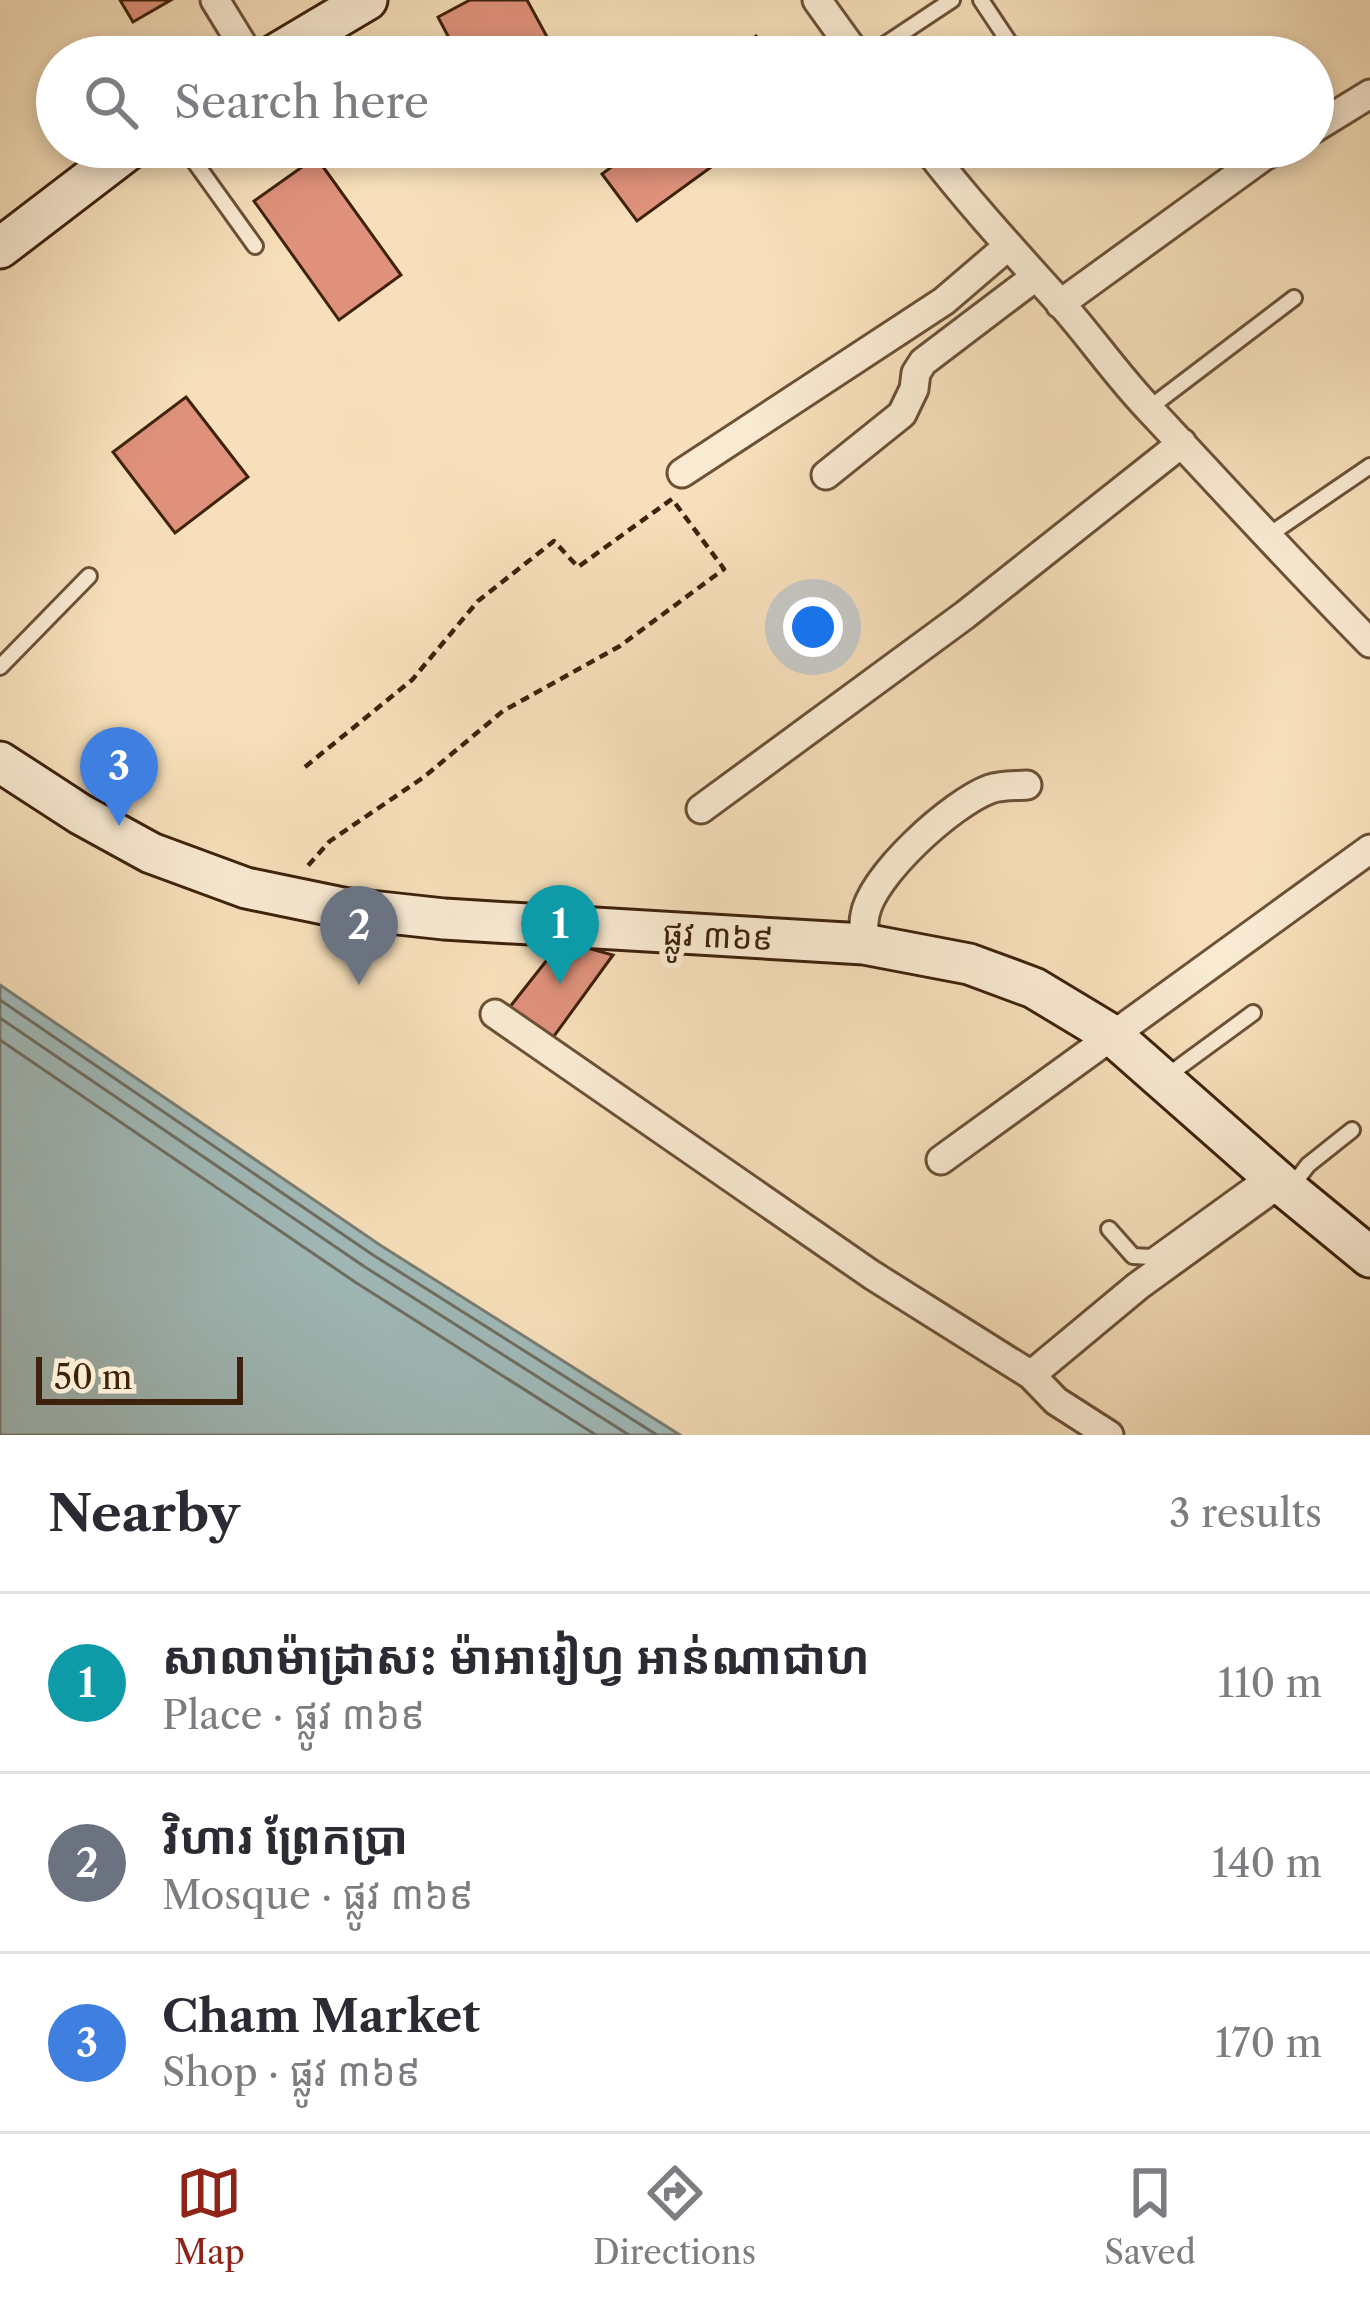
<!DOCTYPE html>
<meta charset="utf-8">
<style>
body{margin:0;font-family:"Libre Caslon Text","Noto Sans Khmer",serif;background:#f2f2f3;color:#2b2b33}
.scale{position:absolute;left:36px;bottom:30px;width:207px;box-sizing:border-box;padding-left:12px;border:6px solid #3e220b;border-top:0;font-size:33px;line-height:42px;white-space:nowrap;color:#3e220b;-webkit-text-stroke:9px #f9ead2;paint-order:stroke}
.you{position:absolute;left:813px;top:627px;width:42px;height:42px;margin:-30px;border:9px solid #fff;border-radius:50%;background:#1a73e8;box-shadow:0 0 0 18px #1a73e833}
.badge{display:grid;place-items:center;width:78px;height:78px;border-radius:50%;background:#8f2418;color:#fff;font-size:39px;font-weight:700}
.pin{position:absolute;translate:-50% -99px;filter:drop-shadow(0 3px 6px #0008)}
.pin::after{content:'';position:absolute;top:63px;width:42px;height:36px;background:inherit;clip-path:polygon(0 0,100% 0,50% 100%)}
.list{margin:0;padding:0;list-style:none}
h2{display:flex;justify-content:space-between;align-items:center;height:156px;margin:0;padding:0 48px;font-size:51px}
h2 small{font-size:39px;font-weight:400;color:#7c7c81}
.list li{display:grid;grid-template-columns:78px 1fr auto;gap:36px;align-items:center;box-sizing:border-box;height:180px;padding:0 48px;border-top:3px solid #e1e1e2}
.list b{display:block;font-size:45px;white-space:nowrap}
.list p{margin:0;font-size:39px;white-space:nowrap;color:#7c7c81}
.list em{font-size:39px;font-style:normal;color:#7c7c81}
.icon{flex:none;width:66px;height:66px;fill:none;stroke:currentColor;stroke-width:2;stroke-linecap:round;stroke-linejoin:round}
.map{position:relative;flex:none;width:1370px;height:1435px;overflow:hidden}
.search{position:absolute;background:#fff;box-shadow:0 6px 18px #0003;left:36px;right:36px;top:36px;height:132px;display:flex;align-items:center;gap:30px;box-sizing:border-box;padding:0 42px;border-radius:66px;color:#7c7c81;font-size:45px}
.sheet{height:696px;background:#fff}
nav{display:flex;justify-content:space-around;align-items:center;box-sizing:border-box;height:168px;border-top:3px solid #e1e1e2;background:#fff;font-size:33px;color:#7c7c81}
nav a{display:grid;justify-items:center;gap:6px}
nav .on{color:#8f2418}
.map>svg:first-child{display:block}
</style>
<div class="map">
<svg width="1370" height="1435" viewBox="0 0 1370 1435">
<rect width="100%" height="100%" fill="#f6dfba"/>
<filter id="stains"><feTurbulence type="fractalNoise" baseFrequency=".00167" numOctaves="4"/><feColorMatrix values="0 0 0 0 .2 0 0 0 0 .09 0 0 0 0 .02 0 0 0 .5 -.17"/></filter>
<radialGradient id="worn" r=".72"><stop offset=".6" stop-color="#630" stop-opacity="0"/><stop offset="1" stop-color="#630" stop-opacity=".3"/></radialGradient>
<path fill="#a0bab9" stroke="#797d73" stroke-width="3" d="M 0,985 L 380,1245 L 680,1435 L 0,1435 Z"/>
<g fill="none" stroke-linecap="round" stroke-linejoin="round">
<path stroke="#6f6e62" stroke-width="3" d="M 0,1000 L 373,1255 L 657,1435
M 0,1018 L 365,1267 L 629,1435
M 0,1040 L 355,1282 L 596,1435"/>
</g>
<path fill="#df917b" stroke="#3e220b" stroke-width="3" d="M 120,0 L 171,0 L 133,22 Z
M 470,0 L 527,0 L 558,57 L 459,57 L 438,17 Z
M 756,36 L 771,57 L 725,57 Z
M 638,147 L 717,147 L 725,157 L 637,221 L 602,174 Z
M 316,157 L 401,275 L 339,320 L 254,201 Z
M 186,397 L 248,477 L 175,533 L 113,452 Z
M 562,941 L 613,955 L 549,1043 L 505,1013 Z"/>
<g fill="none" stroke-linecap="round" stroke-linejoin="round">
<g stroke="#6c5137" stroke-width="20">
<path id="lane" d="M 981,0 L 1019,57
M 866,57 L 952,0
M 1200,57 L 1206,53
M 184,147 L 255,246
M 1148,409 L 1294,298
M 1266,537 L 1370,466
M 0,667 L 89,576
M 1167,1076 L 1253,1013
M 1292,1186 L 1308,1165 L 1352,1130
M 1109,1229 L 1133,1256 L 1151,1257 L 1263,1176"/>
</g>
<g stroke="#6c5137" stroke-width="33">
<path id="street" d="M 215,0 L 250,57
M 817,0 L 858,57
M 1313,129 L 1370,94
M 926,147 C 969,203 1016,254 1063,306 C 1093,340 1119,378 1151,411 C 1224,489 1295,567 1370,643
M 1060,304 L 1264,156 L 1280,147
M 682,473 L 944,301 L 1007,247
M 826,475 L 902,414 L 914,389 L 916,373 L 923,362 L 1035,277
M 701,809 L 965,615 L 1182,443
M 864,944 C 864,935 863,924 865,915 C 872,875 952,803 990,789 C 1001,785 1015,786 1027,785
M 495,1014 L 872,1275 L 1031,1375 L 1056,1401 L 1109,1435
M 941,1160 L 1370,849
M 1031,1375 L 1138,1286 L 1280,1183"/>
</g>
<g stroke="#3e220b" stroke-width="45">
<path id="secondary" d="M 271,57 L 367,0
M 0,248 L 132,147
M 0,762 L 80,814 L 151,853 L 246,888 L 343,908 L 444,919 L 864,944 L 969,964 L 1034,988 L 1112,1035 L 1280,1183 L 1370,1257"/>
</g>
<path stroke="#3e220b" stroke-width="4.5" stroke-dasharray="9 6" stroke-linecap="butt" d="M 305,767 L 412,680 L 478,601 L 554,541 L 578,567 L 672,499 L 724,569 L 620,646 L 503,711 L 424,777 L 330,841 L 305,869"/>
<use href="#lane" stroke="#f9ead2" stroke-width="14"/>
<use href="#street" stroke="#f9ead2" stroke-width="27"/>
<use href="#secondary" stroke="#f9ead2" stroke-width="39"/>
</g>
<g text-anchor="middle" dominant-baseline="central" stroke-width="12" stroke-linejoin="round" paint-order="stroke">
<g font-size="33" fill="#3e220b" stroke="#f9ead2">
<text transform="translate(718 936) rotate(3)">ផ្លូវ ៣៦៩</text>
</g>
</g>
<rect width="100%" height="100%" filter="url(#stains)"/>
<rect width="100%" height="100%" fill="url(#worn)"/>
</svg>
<div class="scale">50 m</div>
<div class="you"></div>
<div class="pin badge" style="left:560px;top:984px;background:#0f9aa8">1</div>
<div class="pin badge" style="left:359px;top:985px;background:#6b7280">2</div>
<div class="pin badge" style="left:119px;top:826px;background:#3f7fe0">3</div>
<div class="search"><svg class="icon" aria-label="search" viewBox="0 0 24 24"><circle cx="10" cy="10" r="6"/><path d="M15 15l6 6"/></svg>Search here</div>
</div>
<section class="sheet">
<h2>Nearby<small>3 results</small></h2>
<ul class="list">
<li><span class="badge" style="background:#0f9aa8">1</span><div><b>សាលាម៉ាដ្រាសះ ម៉ាអារៀហ្វ អាន់ណាជាហ</b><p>Place · ផ្លូវ ៣៦៩</p></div><em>110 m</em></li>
<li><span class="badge" style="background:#6b7280">2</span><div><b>វិហារ ព្រែកប្រា</b><p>Mosque · ផ្លូវ ៣៦៩</p></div><em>140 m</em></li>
<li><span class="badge" style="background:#3f7fe0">3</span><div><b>Cham Market</b><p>Shop · ផ្លូវ ៣៦៩</p></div><em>170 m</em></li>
</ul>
</section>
<nav>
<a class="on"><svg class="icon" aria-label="map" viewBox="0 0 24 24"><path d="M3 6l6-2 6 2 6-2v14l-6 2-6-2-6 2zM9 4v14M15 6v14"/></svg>Map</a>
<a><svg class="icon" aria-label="directions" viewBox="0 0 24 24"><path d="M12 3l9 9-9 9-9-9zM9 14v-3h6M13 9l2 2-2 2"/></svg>Directions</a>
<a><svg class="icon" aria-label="saved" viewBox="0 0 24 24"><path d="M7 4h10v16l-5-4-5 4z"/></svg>Saved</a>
</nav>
